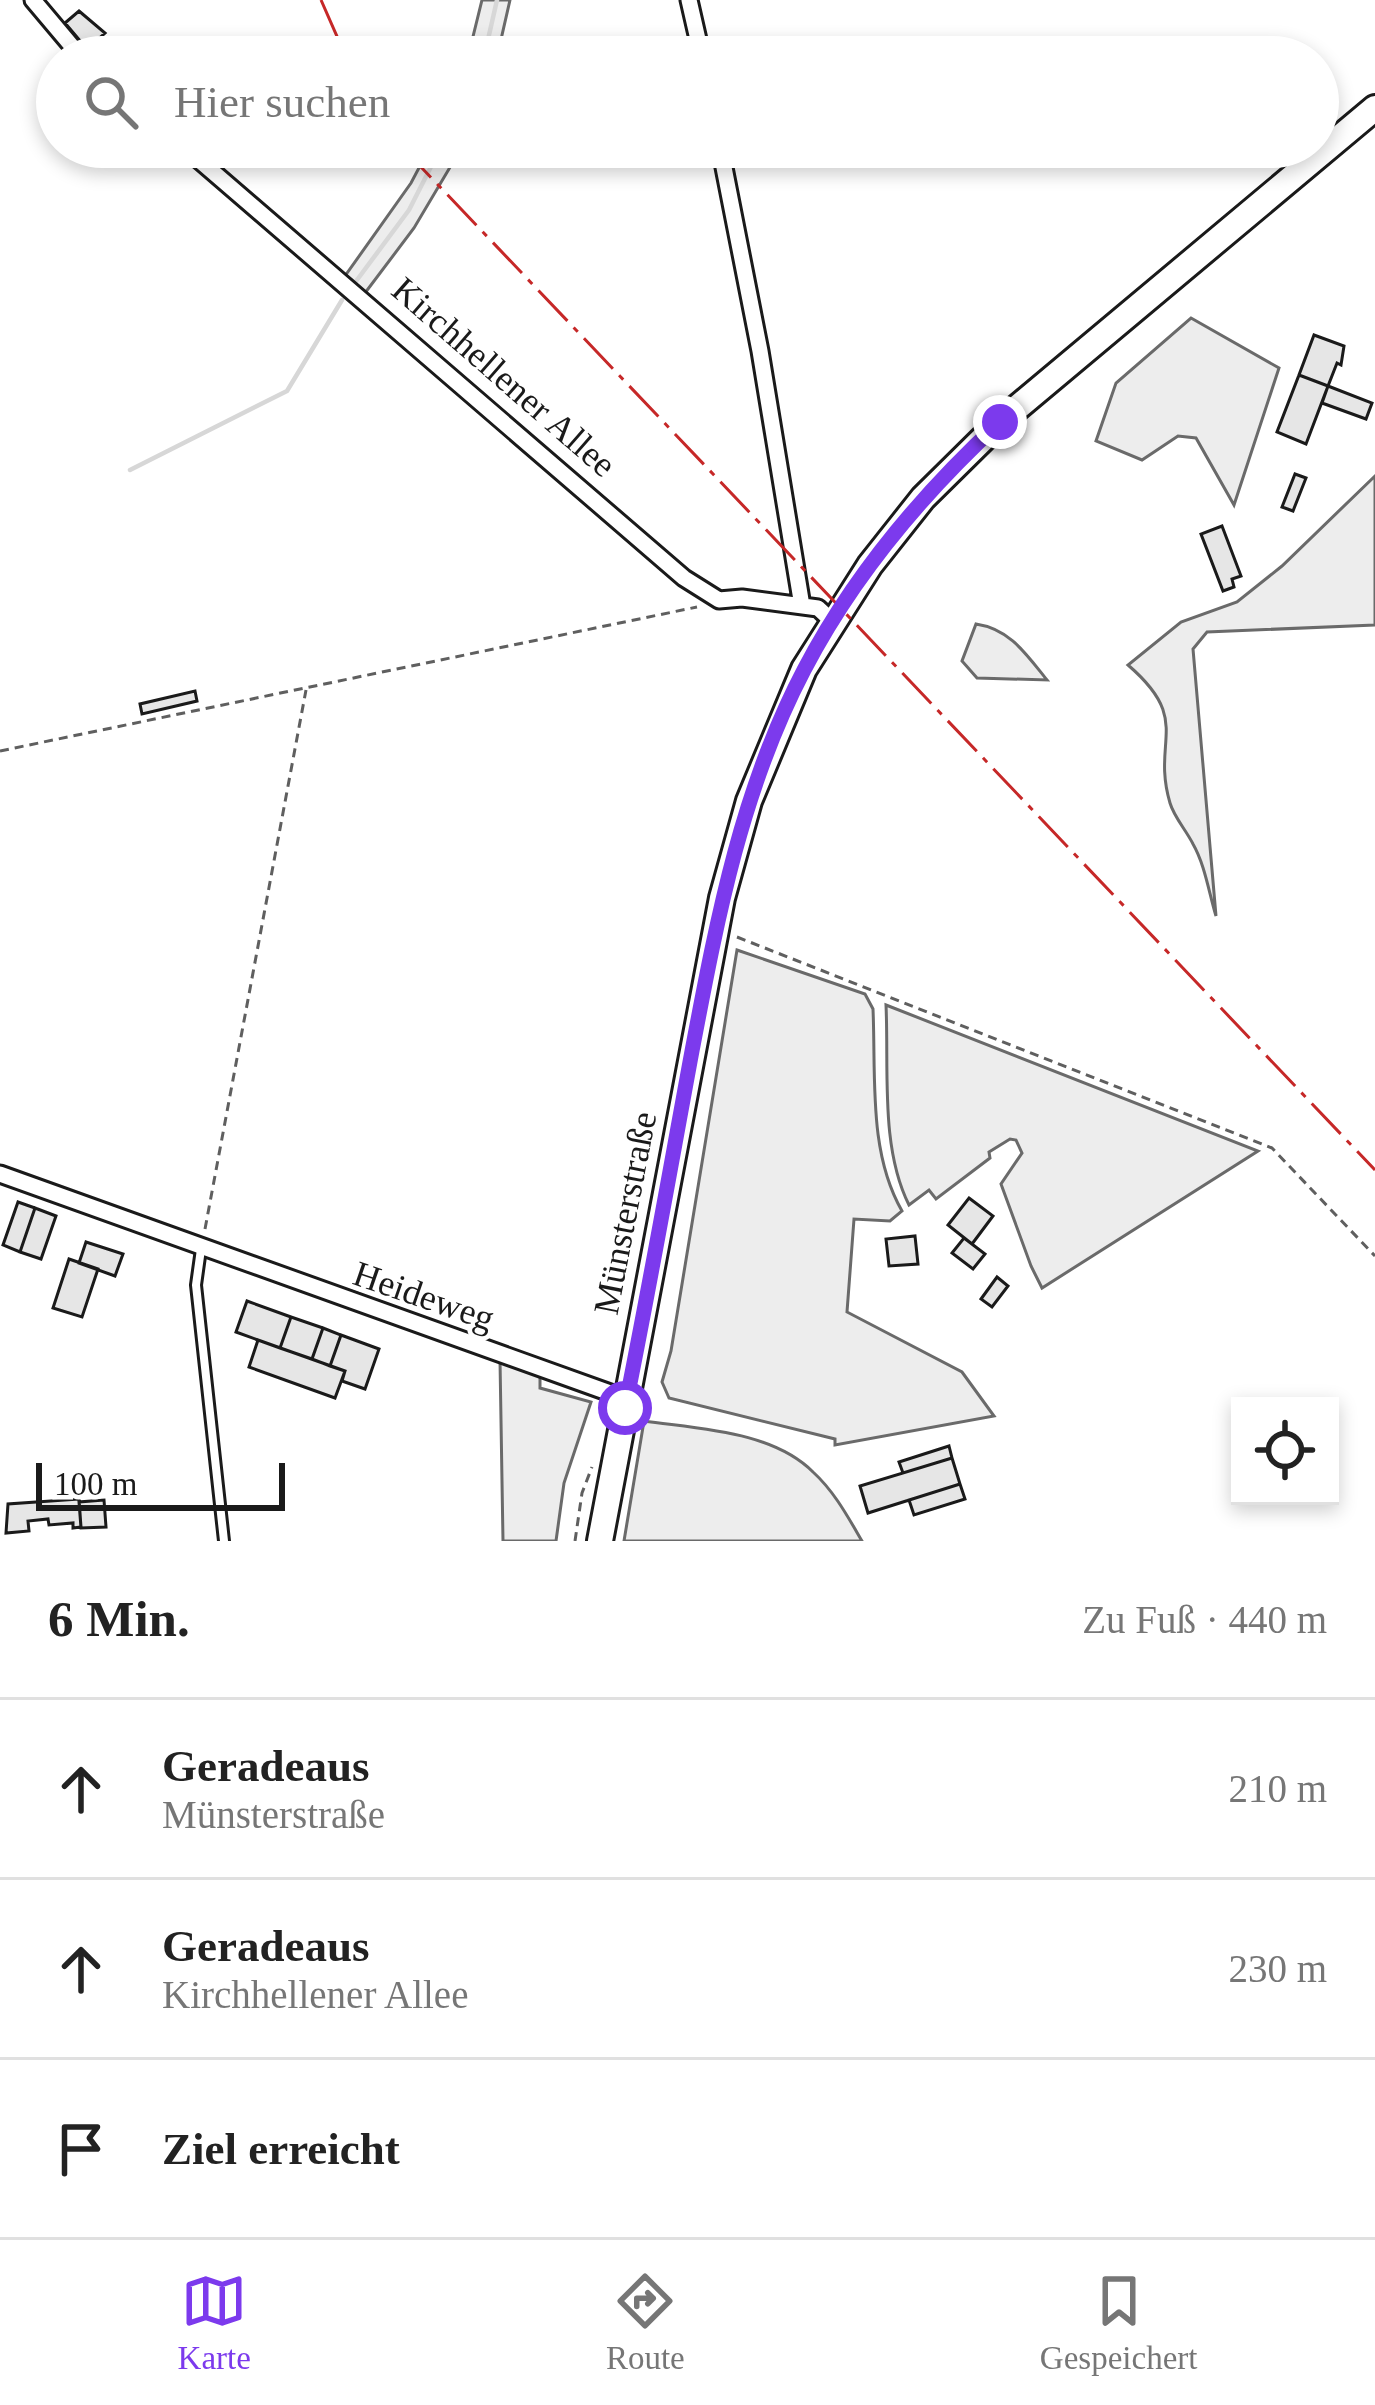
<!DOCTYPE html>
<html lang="de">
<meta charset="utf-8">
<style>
body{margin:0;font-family:"Times New Roman",serif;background:#f2f2f2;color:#222}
.controls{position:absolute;right:36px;bottom:36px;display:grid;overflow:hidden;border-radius:0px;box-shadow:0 6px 18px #0003}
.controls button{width:108px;height:108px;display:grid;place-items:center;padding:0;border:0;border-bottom:3px solid #e0e0e0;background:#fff;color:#222;font:60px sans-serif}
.scale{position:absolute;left:36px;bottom:30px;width:249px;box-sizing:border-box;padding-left:12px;border:6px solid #1a1a1a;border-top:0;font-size:33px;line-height:42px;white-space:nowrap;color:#1a1a1a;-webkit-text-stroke:9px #fff;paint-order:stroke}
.stop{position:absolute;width:36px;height:36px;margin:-27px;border:9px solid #7c3aed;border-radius:50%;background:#fff}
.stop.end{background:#7c3aed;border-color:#fff;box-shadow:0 3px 12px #0008}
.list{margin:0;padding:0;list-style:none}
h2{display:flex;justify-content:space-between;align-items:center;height:156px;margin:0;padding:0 48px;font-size:51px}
h2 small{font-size:39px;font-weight:400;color:#767676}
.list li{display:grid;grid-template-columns:78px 1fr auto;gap:36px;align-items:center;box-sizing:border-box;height:180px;padding:0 48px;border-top:3px solid #e0e0e0}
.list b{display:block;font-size:45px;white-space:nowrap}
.list p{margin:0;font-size:39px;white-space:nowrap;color:#767676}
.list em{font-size:39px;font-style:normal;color:#767676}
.icon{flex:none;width:66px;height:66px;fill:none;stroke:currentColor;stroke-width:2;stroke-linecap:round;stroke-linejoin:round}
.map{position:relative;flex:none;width:1375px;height:1541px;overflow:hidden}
.search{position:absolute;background:#fff;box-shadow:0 6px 18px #0003;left:36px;right:36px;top:36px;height:132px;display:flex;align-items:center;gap:30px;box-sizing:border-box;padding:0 42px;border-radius:66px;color:#767676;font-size:45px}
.sheet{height:696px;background:#fff}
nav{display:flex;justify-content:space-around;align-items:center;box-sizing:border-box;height:168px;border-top:3px solid #e0e0e0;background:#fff;font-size:33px;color:#767676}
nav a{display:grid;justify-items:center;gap:6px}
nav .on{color:#7c3aed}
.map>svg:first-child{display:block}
</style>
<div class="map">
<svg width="1375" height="1541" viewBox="0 0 1375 1541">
<rect width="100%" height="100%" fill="#fff"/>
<path fill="#ededed" stroke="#6a6a6a" stroke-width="3" d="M 482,0 L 510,0 L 497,57 L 468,57 Z
M 430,147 L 462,147 L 414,228 L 365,293 L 345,276 L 411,183 Z
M 1191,318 L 1279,368 L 1234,505 L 1196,438 L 1178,436 L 1142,460 L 1096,441 L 1116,383 Z
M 1375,476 L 1375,625 L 1207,632 L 1193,649 L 1216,916 C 1209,893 1205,865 1193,844 C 1186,830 1174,817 1170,803 C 1151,739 1193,721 1128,665 L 1181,622 L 1237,602 L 1282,566 Z
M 976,624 C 1010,629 1026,654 1047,680 L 977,678 L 962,661 Z
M 737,950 L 865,994 L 873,1009 C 876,1076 868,1152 902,1211 L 890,1221 L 854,1219 L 847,1312 L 962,1372 L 994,1416 L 835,1445 L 835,1439 L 669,1398 L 662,1382 L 671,1351 Z
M 886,1005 L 1258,1151 L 1042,1288 L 1031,1266 L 1001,1184 L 1022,1153 L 1016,1140 L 1010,1139 L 989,1152 L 990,1158 L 936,1199 L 929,1190 L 909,1205 C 880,1147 889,1069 886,1005 Z
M 500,1360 L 540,1374 L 540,1388 L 591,1402 L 564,1483 L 556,1541 L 503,1541 Z
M 644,1421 C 699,1429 772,1431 813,1472 C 834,1491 848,1517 862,1541 L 624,1541 Z"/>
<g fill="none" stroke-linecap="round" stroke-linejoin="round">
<path stroke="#d7d7d7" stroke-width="4.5" d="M 484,57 L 497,0
M 354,284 L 409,210 L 441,147
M 130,470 L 287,391 L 342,300"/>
</g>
<path fill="#e6e6e6" stroke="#1a1a1a" stroke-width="3" d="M 79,11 L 105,33 L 87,49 L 65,23 Z
M 1314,335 L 1344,346 L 1341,365 L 1337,363 L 1328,386 L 1299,375 Z
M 1299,375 L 1328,386 L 1306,444 L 1277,432 Z
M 1328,386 L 1372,403 L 1366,419 L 1322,403 Z
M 1295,474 L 1306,478 L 1293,511 L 1282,507 Z
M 1222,526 L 1241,576 L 1232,579 L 1234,587 L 1223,591 L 1201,534 Z
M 195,691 L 197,701 L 142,714 L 140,704 Z
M 969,1198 L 993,1216 L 972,1244 L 948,1225 Z
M 18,1202 L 35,1208 L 20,1252 L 3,1245 Z
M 35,1208 L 56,1216 L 41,1259 L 20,1252 Z
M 915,1236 L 918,1264 L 889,1266 L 886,1239 Z
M 964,1238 L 985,1254 L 973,1269 L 952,1253 Z
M 86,1242 L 123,1254 L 115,1276 L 79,1263 Z
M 69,1259 L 98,1269 L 82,1317 L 53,1308 Z
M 997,1277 L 1008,1286 L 992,1307 L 981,1299 Z
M 247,1301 L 291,1317 L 280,1348 L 236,1332 Z
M 291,1317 L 323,1328 L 312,1359 L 280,1348 Z
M 323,1328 L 341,1335 L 330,1366 L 312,1359 Z
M 341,1335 L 379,1349 L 365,1389 L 342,1381 L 345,1371 L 330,1366 Z
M 258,1340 L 345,1371 L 335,1398 L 249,1367 Z
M 949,1446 L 952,1458 L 903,1473 L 899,1462 Z
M 952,1458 L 960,1484 L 868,1513 L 860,1486 Z
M 960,1484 L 965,1499 L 914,1515 L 909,1500 Z
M 79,1499 L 81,1527 L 73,1528 L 73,1523 L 49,1525 L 48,1519 L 28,1521 L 29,1531 L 6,1533 L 8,1504 Z
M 104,1500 L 106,1527 L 81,1528 L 79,1502 Z"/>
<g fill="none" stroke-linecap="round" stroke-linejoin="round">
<g stroke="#1a1a1a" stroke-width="14">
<path id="service" d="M 201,1249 L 196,1285 L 224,1541"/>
</g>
<g stroke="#1a1a1a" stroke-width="21">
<path id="minor" d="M 33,0 L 81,57
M 689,0 L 702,57
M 184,147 L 684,578 L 719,600 L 742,598 L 818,608 L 832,621
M 720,147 L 760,351 L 802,606
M 0,1174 L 627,1399"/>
</g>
<g stroke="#1a1a1a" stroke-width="30">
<path id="primary" d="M 600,1541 L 722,898 L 749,801 L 804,669 L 870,565 L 923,498 L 1000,422 L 1375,108"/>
</g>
<path stroke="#5f5f5f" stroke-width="3" stroke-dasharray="9 6" stroke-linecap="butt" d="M 0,751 L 697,607
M 737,937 L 1272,1148 L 1375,1256
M 205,1229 L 306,690
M 575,1541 L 582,1493 L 592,1467"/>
<use href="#service" stroke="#fff" stroke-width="8"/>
<use href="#minor" stroke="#fff" stroke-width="15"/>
<use href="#primary" stroke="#fff" stroke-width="24"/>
<path stroke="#c62828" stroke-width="3" stroke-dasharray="42 9 6 9" stroke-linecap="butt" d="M 321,0 L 346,57
M 402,147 L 1375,1170"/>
</g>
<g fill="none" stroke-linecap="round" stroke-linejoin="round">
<path stroke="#7c3aed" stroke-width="15" d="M 625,1408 C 649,1290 670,1170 692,1051 C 717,920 741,790 804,670 C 853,576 922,494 1000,422"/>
</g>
<g text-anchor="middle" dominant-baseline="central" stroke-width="9" stroke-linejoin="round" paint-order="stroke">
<g font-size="36" fill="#1a1a1a" stroke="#fff">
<text transform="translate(504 377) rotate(41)">Kirchhellener Allee</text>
<text transform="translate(625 1213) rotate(-79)">Münsterstraße</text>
<text transform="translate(424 1296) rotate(19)">Heideweg</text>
</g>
</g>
</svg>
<div class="controls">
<button><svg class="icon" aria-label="locate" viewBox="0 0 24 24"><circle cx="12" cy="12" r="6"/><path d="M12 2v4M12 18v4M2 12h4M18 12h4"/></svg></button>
</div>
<div class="scale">100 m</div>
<div class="stop" style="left:625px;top:1408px"></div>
<div class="stop end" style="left:1000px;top:422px"></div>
<div class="search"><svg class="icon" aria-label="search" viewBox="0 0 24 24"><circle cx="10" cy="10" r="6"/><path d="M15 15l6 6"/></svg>Hier suchen</div>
</div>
<section class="sheet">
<h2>6 Min.<small>Zu Fuß · 440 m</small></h2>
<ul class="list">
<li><svg class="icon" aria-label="ahead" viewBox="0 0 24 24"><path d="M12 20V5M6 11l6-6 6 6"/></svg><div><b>Geradeaus</b><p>Münsterstraße</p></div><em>210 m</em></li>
<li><svg class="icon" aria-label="ahead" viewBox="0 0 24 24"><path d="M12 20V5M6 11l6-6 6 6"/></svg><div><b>Geradeaus</b><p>Kirchhellener Allee</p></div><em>230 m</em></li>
<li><svg class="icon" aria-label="arrive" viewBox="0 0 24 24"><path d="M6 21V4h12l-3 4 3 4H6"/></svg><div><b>Ziel erreicht</b></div></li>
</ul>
</section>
<nav>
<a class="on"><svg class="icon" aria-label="map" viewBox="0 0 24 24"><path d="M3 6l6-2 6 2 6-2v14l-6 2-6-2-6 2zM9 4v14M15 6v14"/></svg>Karte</a>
<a><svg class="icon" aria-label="directions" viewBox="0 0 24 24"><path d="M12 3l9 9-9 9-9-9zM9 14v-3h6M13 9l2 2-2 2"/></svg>Route</a>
<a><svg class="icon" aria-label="saved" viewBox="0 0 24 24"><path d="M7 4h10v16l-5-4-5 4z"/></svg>Gespeichert</a>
</nav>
